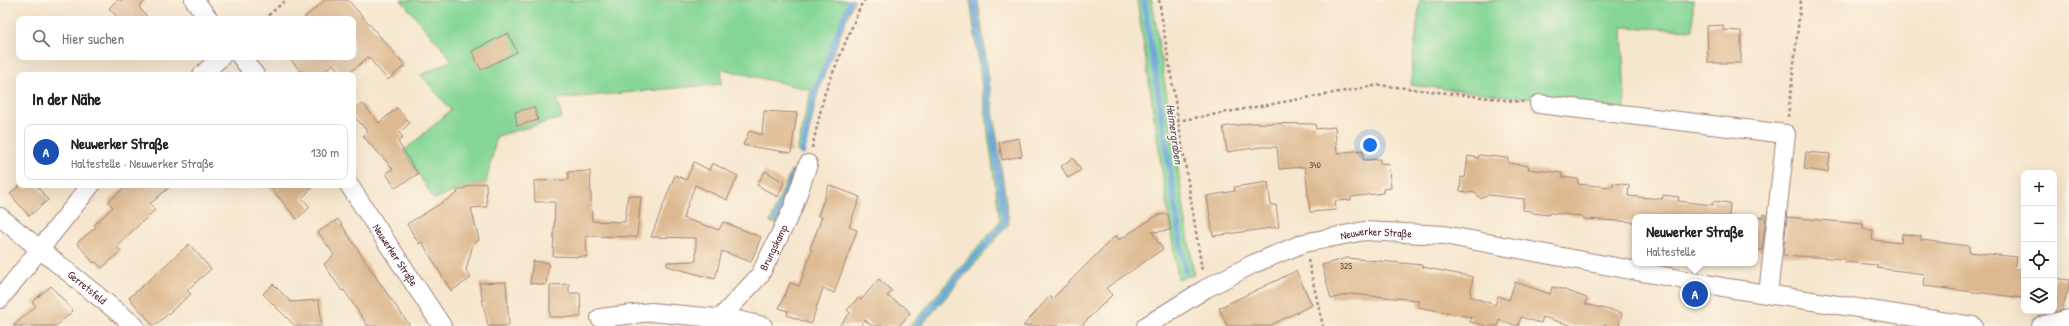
<!DOCTYPE html>
<html lang="de">
<meta charset="utf-8">
<style>
body{margin:0;font-family:"Patrick Hand",sans-serif;background:#f6f6f6;color:#202124}
.controls{position:absolute;right:12px;bottom:12px;display:grid;overflow:hidden;border-radius:8px;box-shadow:0 4px 16px #0002}
.controls button{width:36px;height:36px;display:grid;place-items:center;padding:0;border:0;border-bottom:1px solid #e0e0e0;background:#fff;color:#202124;font:20px sans-serif}
.you{position:absolute;left:1370px;top:145px;width:14px;height:14px;margin:-10px;border:3px solid #fff;border-radius:50%;background:#1a73e8;box-shadow:0 0 0 6px #1a73e833}
.badge{display:grid;place-items:center;width:26px;height:26px;border-radius:50%;background:#b5179e;color:#fff;font-size:13px;font-weight:700}
.pin{position:absolute;translate:-50% -50%;border:2px solid #fff;box-shadow:0 1px 4px #0006}
.popup{position:absolute;left:1632px;top:214px;width:126px;height:52px;box-sizing:border-box;display:grid;place-content:center;border-radius:8px;background:#fff;filter:drop-shadow(0 1px 3px #0005);font-size:13px;white-space:nowrap;color:#757577}
.popup b{font-size:15px;color:#202124}
.popup::after{content:'';position:absolute;left:50%;top:100%;margin-left:-8px;border:8px solid transparent;border-top-color:#fff}
.list{margin:0;padding:0;list-style:none}
h2{display:flex;justify-content:space-between;align-items:center;height:52px;margin:0;padding:0 16px;font-size:17px}
h2 small{font-size:13px;font-weight:400;color:#757577}
.list li{display:grid;grid-template-columns:26px 1fr auto;gap:12px;align-items:center;box-sizing:border-box;height:56px;margin:0 8px 8px;padding:0 8px;border:1px solid #e0e0e0;border-radius:8px}
.list b{display:block;font-size:15px;white-space:nowrap}
.list p{margin:0;font-size:13px;white-space:nowrap;color:#757577}
.list em{font-size:13px;font-style:normal;color:#757577}
.icon{flex:none;width:22px;height:22px;fill:none;stroke:currentColor;stroke-width:2;stroke-linecap:round;stroke-linejoin:round}
.map{position:relative;flex:none;width:2069px;height:326px;overflow:hidden}
.search{position:absolute;background:#fff;box-shadow:0 4px 16px #0002;left:16px;top:16px;width:340px;height:44px;display:flex;align-items:center;gap:10px;box-sizing:border-box;padding:0 14px;border-radius:8px;color:#757577;font-size:15px}
.panel{position:absolute;background:#fff;box-shadow:0 4px 16px #0002;left:16px;top:72px;width:340px;height:116px;border-radius:8px}
.map>svg:first-child{display:block}
</style>
<div class="map">
<svg width="2069" height="326" viewBox="0 0 2069 326">
<rect width="100%" height="100%" fill="#fcf5e5"/>
<filter id="ink" filterUnits="userSpaceOnUse"><feTurbulence type="fractalNoise" baseFrequency=".025" numOctaves="2"/><feDisplacementMap in="SourceGraphic" scale="8" xChannelSelector="R" yChannelSelector="G"/><feConvolveMatrix kernelMatrix="1 2 1 2 8 2 1 2 1" color-interpolation-filters="sRGB"/></filter>
<filter id="wash" filterUnits="userSpaceOnUse"><feTurbulence type="fractalNoise" baseFrequency=".012" numOctaves="4" result="noise"/><feDisplacementMap in="SourceGraphic" scale="16" xChannelSelector="R" yChannelSelector="G"/><feGaussianBlur stdDeviation="0.9" result="paint"/><feColorMatrix in="noise" values="0 0 0 0 0 0 0 0 0 0 0 0 0 0 0 0 0 1.4 0 .05"/><feComposite in="paint" operator="in"/></filter>
<g filter="url(#wash)">
<rect width="100%" height="100%" fill="#f6e6cd"/>
<path fill="#86d797" stroke="#687b61" d="M 401,0 L 854,0 L 818,92 L 804,155 L 797,151 L 811,90 L 722,69 L 721,84 L 557,99 L 562,118 L 497,136 L 486,183 L 475,184 L 434,199 L 404,151 L 451,110 L 421,75 L 452,60 Z
M 970,0 L 978,0 L 1009,224 L 921,326 L 910,326 L 1000,221 Z
M 1137,0 L 1152,0 L 1194,275 L 1178,279 Z
M 1420,0 L 1693,0 L 1693,30 L 1622,27 L 1625,109 L 1410,85 Z
M 791,170 L 798,173 L 777,224 L 770,222 Z"/>
<g fill="none" stroke-linecap="round" stroke-linejoin="round">
<path stroke="#6fa6dd" stroke-width="5.5" d="M 1144,0 L 1185,271
M 802,153 L 816,88 L 850,2
M 776,219 L 794,173
M 916,326 L 1005,222 L 974,0"/>
</g>
<g id="blocks">
<path fill="#ddb991" d="M 117,0 L 146,0 L 139,7 L 149,19 L 119,19 L 109,8 Z
M 325,0 L 348,0 L 405,65 L 388,80 L 368,57 L 347,75 L 342,75 L 333,64 L 319,75 L 304,75 L 288,57 L 353,57 L 353,19 L 303,19 Z
M 1723,25 L 1723,30 L 1741,31 L 1741,63 L 1708,63 L 1707,26 Z
M 508,33 L 517,52 L 481,70 L 472,51 Z
M 363,104 L 379,123 L 397,108 L 410,123 L 399,133 L 403,137 L 398,142 L 418,174 L 395,188 L 386,173 L 393,169 L 363,136 L 368,132 L 353,115 L 353,109 Z
M 534,107 L 538,120 L 517,126 L 515,112 Z
M 764,111 L 797,113 L 791,153 L 743,145 L 749,131 L 762,135 Z
M 1252,123 L 1315,124 L 1316,129 L 1335,127 L 1337,153 L 1363,150 L 1363,160 L 1380,159 L 1380,164 L 1388,163 L 1391,188 L 1383,189 L 1383,193 L 1351,197 L 1351,200 L 1335,201 L 1336,210 L 1310,212 L 1305,167 L 1279,169 L 1277,147 L 1261,147 L 1227,152 L 1223,127 Z
M 1019,138 L 1022,156 L 1002,160 L 999,142 Z
M 1806,152 L 1830,154 L 1828,172 L 1804,169 Z
M 1479,155 L 1508,158 L 1508,163 L 1529,166 L 1528,169 L 1562,173 L 1562,177 L 1578,179 L 1578,184 L 1612,187 L 1613,183 L 1629,185 L 1628,196 L 1662,199 L 1663,195 L 1679,197 L 1678,201 L 1713,205 L 1713,201 L 1730,203 L 1729,217 L 1635,217 L 1635,222 L 1584,219 L 1582,216 L 1550,213 L 1548,215 L 1533,213 L 1531,211 L 1523,210 L 1524,199 L 1488,195 L 1481,199 L 1475,193 L 1460,191 L 1461,177 L 1465,178 L 1468,156 L 1478,158 Z
M 1073,158 L 1081,170 L 1068,178 L 1061,166 Z
M 694,162 L 709,170 L 712,163 L 738,176 L 727,200 L 695,185 L 683,218 L 719,230 L 723,222 L 761,237 L 751,262 L 722,251 L 715,279 L 667,266 L 667,262 L 696,261 L 696,238 L 651,237 L 675,175 L 686,180 Z
M 590,171 L 592,221 L 625,222 L 628,195 L 641,197 L 637,237 L 586,236 L 587,257 L 553,256 L 555,202 L 535,202 L 534,181 L 568,180 L 568,172 Z
M 765,171 L 784,182 L 778,197 L 757,185 Z
M 1268,182 L 1271,205 L 1276,205 L 1279,227 L 1213,236 L 1207,196 L 1235,191 L 1234,187 Z
M 486,183 L 487,207 L 471,208 L 479,240 L 473,244 L 466,270 L 471,278 L 451,291 L 422,242 L 419,244 L 407,224 L 458,193 L 457,191 L 475,184 Z
M 20,185 L 36,185 L 48,200 L 29,216 L 10,194 Z
M 127,185 L 172,185 L 150,204 L 155,210 L 116,246 L 121,251 L 102,268 L 96,262 L 94,263 L 77,243 L 96,227 L 94,225 L 113,207 L 108,202 Z
M 268,185 L 315,185 L 302,198 L 310,207 L 297,219 Z
M 829,185 L 860,197 L 849,227 L 857,230 L 834,293 L 823,288 L 811,324 L 787,315 L 788,311 L 779,308 L 790,283 L 799,286 L 812,250 L 810,249 L 822,217 L 818,216 Z
M 1168,214 L 1171,230 L 1152,232 L 1163,249 L 1106,288 L 1112,295 L 1081,326 L 1023,326 L 1050,296 L 1052,299 L 1116,235 L 1119,240 L 1158,215 Z
M 1764,214 L 1766,215 L 1762,250 L 1755,249 L 1755,217 L 1763,218 Z
M 1787,217 L 1863,224 L 1863,229 L 1873,230 L 1872,240 L 1901,243 L 1902,234 L 1921,236 L 1921,240 L 1969,246 L 1969,252 L 2017,257 L 2015,269 L 2024,269 L 2024,298 L 1924,286 L 1925,274 L 1877,268 L 1877,265 L 1845,262 L 1845,259 L 1783,255 Z
M 338,219 L 377,279 L 410,326 L 368,326 L 344,290 L 342,291 L 324,264 L 334,255 L 318,232 Z
M 189,244 L 211,269 L 187,290 L 191,294 L 154,326 L 129,298 Z
M 1347,258 L 1422,265 L 1422,267 L 1473,277 L 1470,296 L 1495,305 L 1498,296 L 1509,300 L 1515,282 L 1550,294 L 1552,287 L 1562,289 L 1587,298 L 1585,304 L 1622,313 L 1619,326 L 1573,326 L 1543,317 L 1541,323 L 1521,317 L 1518,326 L 1499,320 L 1498,326 L 1486,326 L 1470,322 L 1471,317 L 1418,307 L 1418,300 L 1349,294 L 1331,299 L 1322,265 Z
M 533,261 L 549,263 L 546,285 L 530,283 Z
M 1296,271 L 1312,305 L 1269,326 L 1227,326 L 1219,308 Z
M 2054,278 L 2069,280 L 2069,287 L 2062,310 L 2054,312 Z
M 879,279 L 892,291 L 887,296 L 905,307 L 910,313 L 899,326 L 872,326 L 865,320 L 860,326 L 839,326 L 850,313 L 847,310 L 858,298 L 861,300 Z
M 506,282 L 509,326 L 488,326 L 479,283 Z
M 273,284 L 291,302 L 319,300 L 322,326 L 295,326 L 263,294 Z
M 569,284 L 569,293 L 580,293 L 581,317 L 550,317 L 550,285 Z
M 51,286 L 73,311 L 56,326 L 13,326 L 36,306 L 32,302 Z"/>
</g>
</g>
<g filter="url(#ink)">
<use href="#blocks" fill-opacity="0" stroke="#a0827c" stroke-width="1"/>
<g fill="none" stroke-linecap="round" stroke-linejoin="round">
<g stroke="#a0827c" stroke-width="20">
<g id="minor">
<path d="M 194,0 L 209,19"/>
<path d="M 241,57 L 255,75"/>
<path d="M 202,75 L 221,57"/>
<path d="M 1539,104 L 1786,134 L 1768,294"/>
<path id="s1" d="M 349,185 L 442,326"/>
<path id="s2" d="M 0,217 L 135,326"/>
<path d="M 0,299 L 91,185"/>
<path d="M 600,318 L 651,312 L 737,320 L 763,326"/>
<path id="s3" d="M 713,326 L 760,275 L 793,208 L 808,164"/>
<path id="s4" d="M 1146,326 L 1205,289 L 1253,264 L 1304,243 L 1364,231 L 1444,235 L 1728,288 L 1973,326"/>
<path d="M 2041,326 L 2069,319"/>
</g>
</g>
<path stroke="#a0827c" stroke-width="2.5" stroke-dasharray="3 3" stroke-linecap="butt" d="M 1159,0 L 1202,270
M 264,19 L 286,0
M 1788,117 L 1801,0
M 1177,121 L 1379,85 L 1523,102
M 812,148 L 825,92 L 861,5 L 865,0
M 1308,260 L 1323,326"/>
<use href="#minor" stroke="#fff" stroke-width="18"/>
</g>
</g>
<g text-anchor="middle" dominant-baseline="central" stroke-width="3.5" stroke-linejoin="round" paint-order="stroke">
<g font-size="9" fill="#6f4644">
<text x="1315" y="165">340</text>
<text x="1346" y="266">325</text>
</g>
<g font-size="11" fill="#4a1f2b" stroke="#fcf5e5">
<text stroke="none"><textPath href="#s4" startOffset="252">Neuwerker Straße</textPath></text>
<text stroke="none"><textPath href="#s3" startOffset="100">Brungskamp</textPath></text>
<text stroke="none"><textPath href="#s1" startOffset="84">Neuwerker Straße</textPath></text>
<text stroke="none"><textPath href="#s2" startOffset="112">Gerretsfeld</textPath></text>
</g>
<g font-size="12" font-style="italic" fill="#595572" stroke="#fcf5e5">
<text transform="translate(1175 134) rotate(82)">Heimergraben</text>
</g>
</g>
</svg>
<div class="controls">
<button>+</button>
<button>−</button>
<button><svg class="icon" aria-label="locate" viewBox="0 0 24 24"><circle cx="12" cy="12" r="6"/><path d="M12 2v4M12 18v4M2 12h4M18 12h4"/></svg></button>
<button><svg class="icon" aria-label="layers" viewBox="0 0 24 24"><path d="M12 4l9 5-9 5-9-5zM3 14l9 5 9-5"/></svg></button>
</div>
<div class="you"></div>
<div class="pin badge" style="left:1695px;top:294px;background:#1a4fb4">A</div>
<div class="popup"><b>Neuwerker Straße</b>Haltestelle</div>
<div class="search"><svg class="icon" aria-label="search" viewBox="0 0 24 24"><circle cx="10" cy="10" r="6"/><path d="M15 15l6 6"/></svg>Hier suchen</div>
<section class="panel">
<h2>In der Nähe<small></small></h2>
<ul class="list">
<li><span class="badge" style="background:#1a4fb4">A</span><div><b>Neuwerker Straße</b><p>Haltestelle · Neuwerker Straße</p></div><em>130 m</em></li>
</ul>
</section>
</div>
